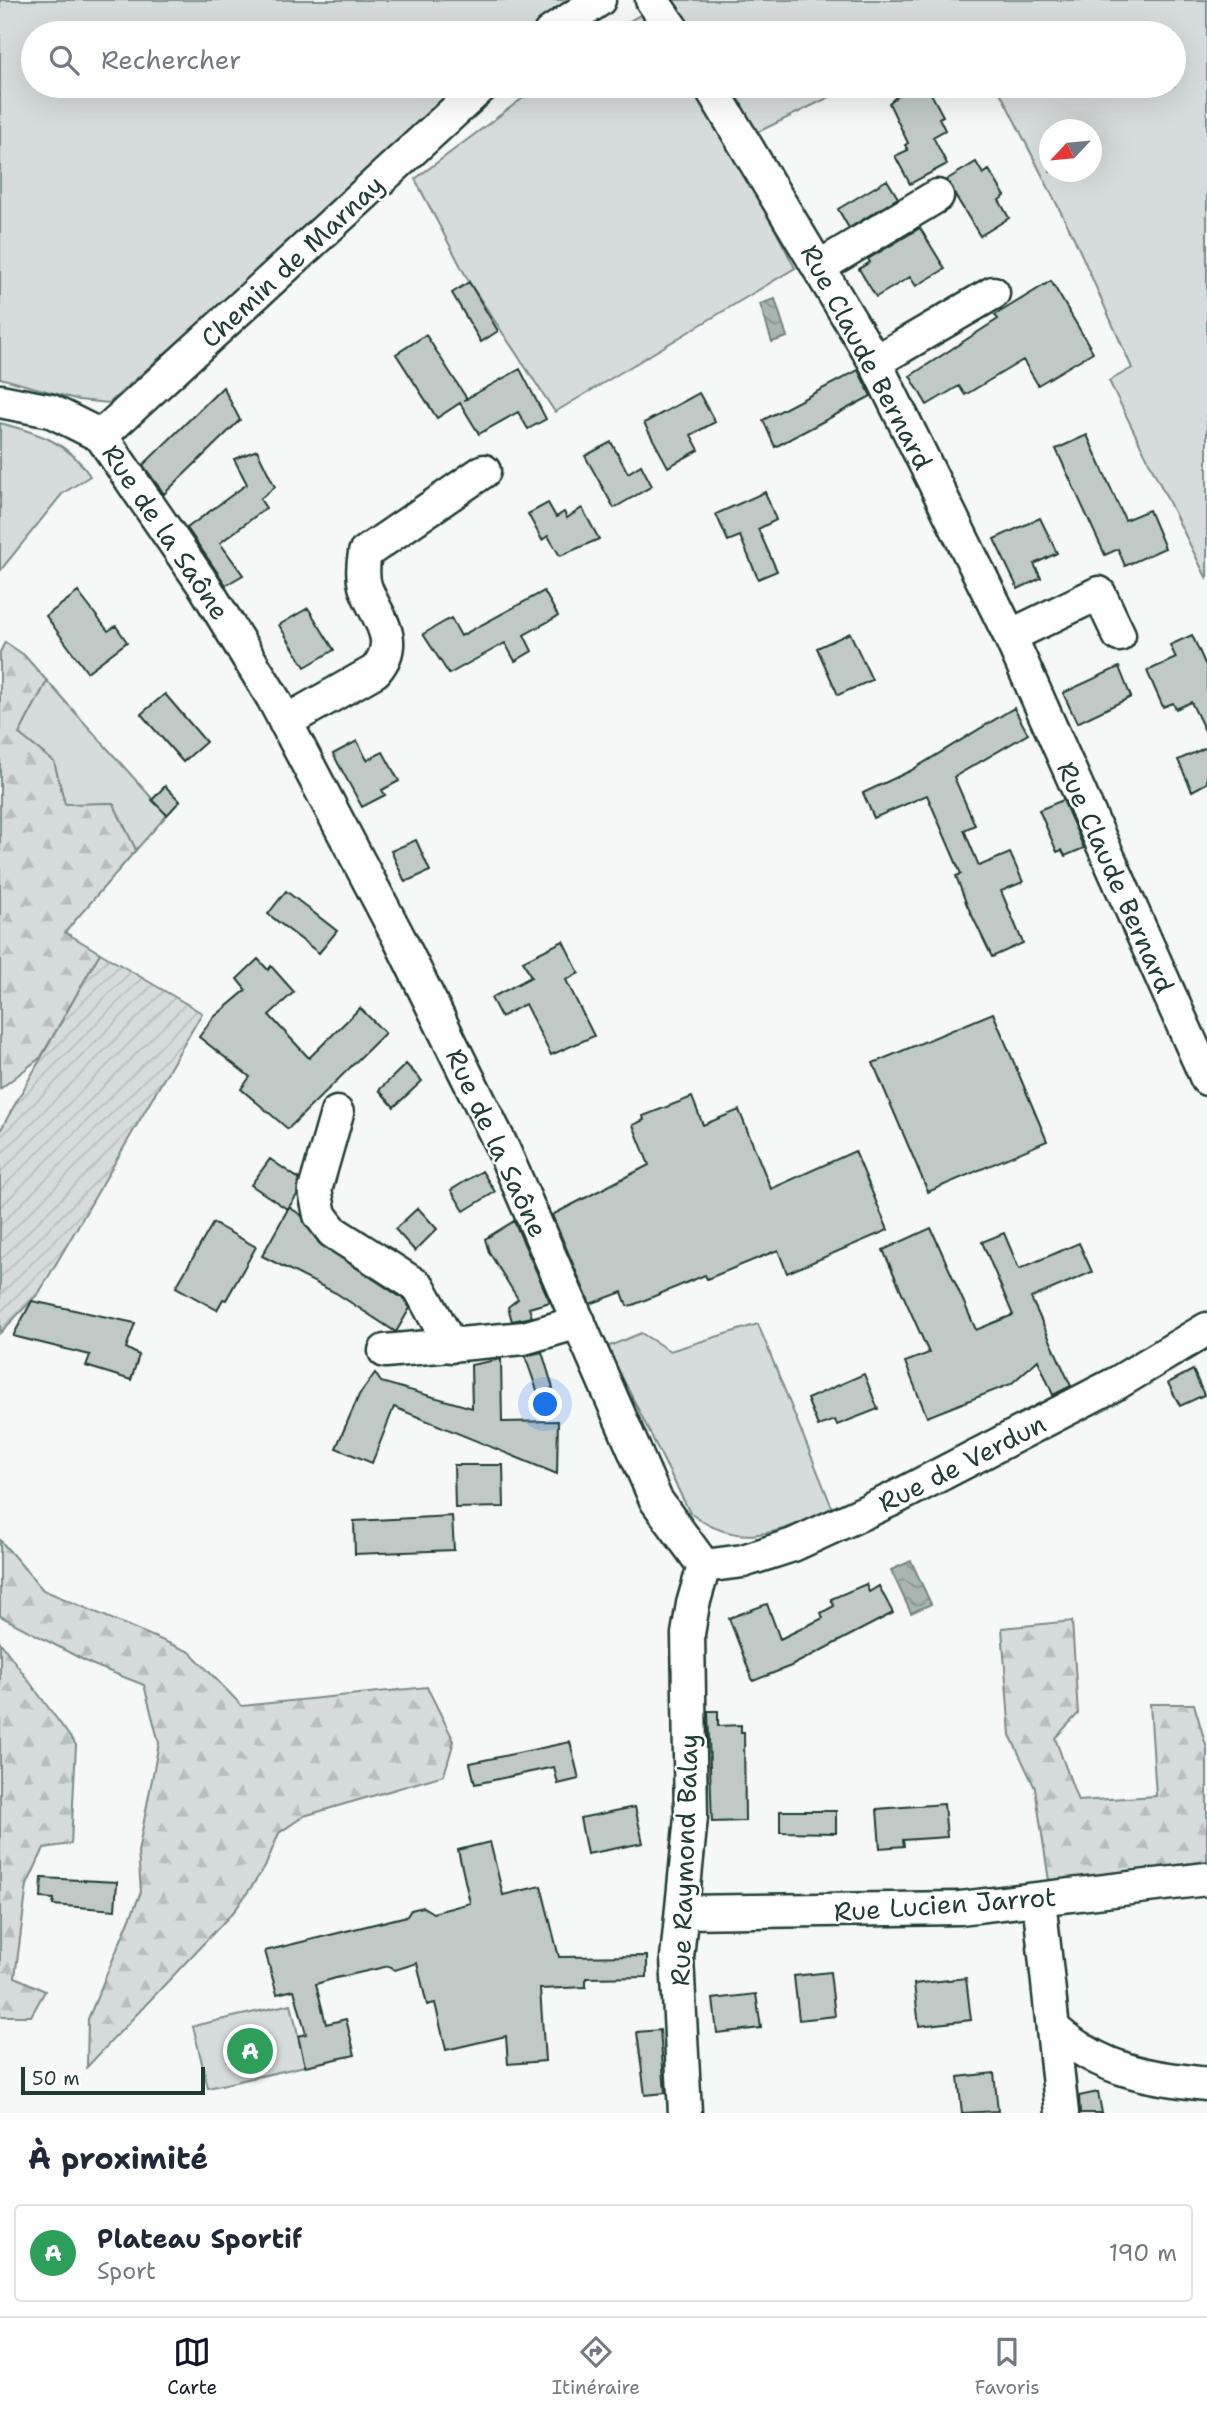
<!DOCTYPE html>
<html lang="fr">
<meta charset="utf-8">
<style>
body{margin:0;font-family:"Shantell Sans",sans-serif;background:#f2f2f3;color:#1f2937}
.compass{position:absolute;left:1039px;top:119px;width:63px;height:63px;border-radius:50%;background:#fff;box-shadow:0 7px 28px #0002;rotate:244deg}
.scale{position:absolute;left:21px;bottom:18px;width:184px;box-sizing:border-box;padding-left:7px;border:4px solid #1f3d34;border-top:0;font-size:19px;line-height:24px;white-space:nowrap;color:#1f3d34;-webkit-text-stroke:5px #fff;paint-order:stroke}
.you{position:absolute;left:546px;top:1405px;width:24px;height:24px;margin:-18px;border:5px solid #fff;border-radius:50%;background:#1a73e8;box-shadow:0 0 0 10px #1a73e833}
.badge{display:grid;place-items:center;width:46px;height:46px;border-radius:50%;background:#111827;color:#fff;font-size:23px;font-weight:700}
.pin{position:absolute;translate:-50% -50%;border:4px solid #fff;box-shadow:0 2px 7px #0006}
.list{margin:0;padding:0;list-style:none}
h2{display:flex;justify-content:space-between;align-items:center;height:91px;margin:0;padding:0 28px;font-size:30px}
h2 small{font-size:23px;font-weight:400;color:#747a83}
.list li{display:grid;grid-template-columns:46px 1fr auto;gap:21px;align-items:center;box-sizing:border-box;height:98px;margin:0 14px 14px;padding:0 14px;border:2px solid #e0e1e3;border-radius:7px}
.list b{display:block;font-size:26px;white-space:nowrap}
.list p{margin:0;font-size:23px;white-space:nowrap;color:#747a83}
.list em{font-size:23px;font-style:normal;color:#747a83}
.icon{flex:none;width:38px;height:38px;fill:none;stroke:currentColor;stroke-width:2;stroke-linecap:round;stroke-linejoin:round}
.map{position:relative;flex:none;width:1207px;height:2113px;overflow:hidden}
.search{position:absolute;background:#fff;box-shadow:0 7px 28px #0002;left:21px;right:21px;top:21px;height:77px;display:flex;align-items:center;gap:18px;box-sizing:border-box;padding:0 24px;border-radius:38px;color:#747a83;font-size:26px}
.sheet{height:203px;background:#fff}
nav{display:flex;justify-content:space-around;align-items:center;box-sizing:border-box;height:98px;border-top:2px solid #e0e1e3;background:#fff;font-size:19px;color:#747a83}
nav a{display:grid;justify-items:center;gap:4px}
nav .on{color:#111827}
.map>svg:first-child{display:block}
</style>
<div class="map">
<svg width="1207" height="2113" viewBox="0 0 1207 2113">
<defs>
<pattern id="forest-firs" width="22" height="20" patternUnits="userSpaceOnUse" patternTransform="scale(1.75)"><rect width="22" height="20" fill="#d6dcdb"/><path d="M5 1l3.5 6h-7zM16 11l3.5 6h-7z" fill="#b7bebd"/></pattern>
<pattern id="garden-furrows" width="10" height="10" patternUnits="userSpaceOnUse" patternTransform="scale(1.75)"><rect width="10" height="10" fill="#d6dcdb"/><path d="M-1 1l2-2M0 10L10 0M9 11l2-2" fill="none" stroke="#b7bebd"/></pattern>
<pattern id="water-waves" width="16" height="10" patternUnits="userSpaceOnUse" patternTransform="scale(1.75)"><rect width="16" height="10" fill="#aab5b1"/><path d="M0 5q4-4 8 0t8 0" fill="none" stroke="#8a9491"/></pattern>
</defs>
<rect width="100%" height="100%" fill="#f6f7f7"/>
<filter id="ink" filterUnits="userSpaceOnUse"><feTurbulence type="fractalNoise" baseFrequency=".0143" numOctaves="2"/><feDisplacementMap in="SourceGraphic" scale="14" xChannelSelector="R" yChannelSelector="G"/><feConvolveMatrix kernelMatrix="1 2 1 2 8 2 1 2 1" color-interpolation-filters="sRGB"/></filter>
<g filter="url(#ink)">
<path fill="#d6dcdb" stroke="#7a8c88" stroke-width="2" fill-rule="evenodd" d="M 0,0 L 570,0 L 528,33 L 33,33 L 33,86 L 464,86 L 109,403 L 79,400 L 0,378 Z
M 673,0 L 1207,0 L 1207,579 L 1109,381 L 1132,368 L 1075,240 L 997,86 L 1174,86 L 1174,33 L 970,33 L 968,29 L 960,33 L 690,33 ZM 1050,130 L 1092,130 L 1092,172 L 1050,172 Z
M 640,15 L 659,33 L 609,33 Z
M 539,86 L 694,86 L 742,165 L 795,268 L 555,412 L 469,282 L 415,179 Z
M 725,86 L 852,86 L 756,133 Z
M 0,423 C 38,433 69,442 90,476 L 62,494 L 0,571 Z
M 47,681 L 167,815 L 136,850 L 113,803 L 65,805 L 54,762 L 19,734 Z
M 758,1324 L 833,1510 C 779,1531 741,1552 690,1513 L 607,1347 L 641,1333 L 670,1351 Z
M 291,2004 L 305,2066 L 208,2088 L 193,2026 Z"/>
<path fill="url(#forest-firs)" stroke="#7a8c88" stroke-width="2" d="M 5,642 L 24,655 L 47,681 L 19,734 L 54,762 L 65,804 L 113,803 L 136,850 L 65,932 L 100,953 L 41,1057 L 0,1089 L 0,652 Z
M 0,1540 L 43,1590 L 190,1652 L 242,1706 L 427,1687 L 454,1741 L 444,1775 L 304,1816 L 279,1833 L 265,1867 L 236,1909 L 87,2067 L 88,2019 L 141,1892 L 138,1852 L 159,1743 L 144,1685 L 91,1664 L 0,1616 Z
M 1072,1621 L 1078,1714 L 1055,1738 L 1078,1801 L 1156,1796 L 1150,1704 L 1194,1704 L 1207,1749 L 1207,1861 L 1049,1881 L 1035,1788 L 1010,1735 L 1002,1628 Z
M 0,1642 L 76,1745 L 71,1844 L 44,1848 L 27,1885 L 15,1977 L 45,1991 L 31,2016 L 0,2016 Z"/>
<path fill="url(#garden-furrows)" stroke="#7a8c88" stroke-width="2" d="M 100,953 L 202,1013 L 39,1293 L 0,1333 L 0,1131 Z"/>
<path fill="url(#water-waves)" stroke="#72857f" stroke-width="2" d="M 775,299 L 787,337 L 772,342 L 760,304 Z
M 911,1561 L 931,1604 L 911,1613 L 891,1570 Z"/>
<path fill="#c0c9c6" stroke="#1f3d34" stroke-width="2" d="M 909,86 L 927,86 L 943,116 L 939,118 L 945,130 L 933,137 L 947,164 L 910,184 L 895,156 L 908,150 L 905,145 L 908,143 L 889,103 Z
M 976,162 L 983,174 L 989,170 L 1005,196 L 999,200 L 1009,218 L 980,236 L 946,180 Z
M 887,180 L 898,198 L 849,228 L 838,209 Z
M 920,228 L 945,269 L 916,286 L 910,277 L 876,297 L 859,269 L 870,262 L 868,259 Z
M 1051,281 L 1093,352 L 1038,385 L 1023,360 L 965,395 L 959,386 L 927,405 L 910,376 L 998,319 L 995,315 Z
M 469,282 L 498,331 L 481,342 L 452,293 Z
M 426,335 L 467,399 L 464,400 L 520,369 L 546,419 L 528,429 L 518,412 L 479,434 L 460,403 L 437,418 L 396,354 Z
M 858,370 L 871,396 L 775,447 L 763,420 Z
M 223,387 L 240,420 L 164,494 L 143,465 Z
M 699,393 L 715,422 L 691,435 L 699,450 L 668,467 L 644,423 Z
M 1087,435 L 1125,520 L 1149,510 L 1165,548 L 1125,566 L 1118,549 L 1105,555 L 1056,449 Z
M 611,442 L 628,473 L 641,465 L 652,486 L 614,508 L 585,456 Z
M 257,450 L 275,487 L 260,499 L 266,508 L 220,543 L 243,575 L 226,585 L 187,528 L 247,484 L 234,459 Z
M 765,492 L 776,520 L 758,529 L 777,571 L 758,579 L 740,536 L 728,541 L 716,514 Z
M 548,503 L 556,517 L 564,512 L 567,518 L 582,508 L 599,539 L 560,556 L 548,536 L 542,540 L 528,514 Z
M 1040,518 L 1057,553 L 1034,564 L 1041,578 L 1018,589 L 994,539 Z
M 544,591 L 558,616 L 524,635 L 532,651 L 515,661 L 505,643 L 449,674 L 423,634 L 451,618 L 461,636 Z
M 78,592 L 108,631 L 116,626 L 127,642 L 87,672 L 46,616 Z
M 308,608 L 334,650 L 305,667 L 279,625 Z
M 850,633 L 872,680 L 838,695 L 817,648 Z
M 1192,635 L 1207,668 L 1207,735 L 1191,702 L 1176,709 L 1173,703 L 1163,707 L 1147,671 L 1176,658 L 1170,645 Z
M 1119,667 L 1131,697 L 1077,723 L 1063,693 Z
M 165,694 L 206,742 L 183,762 L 141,714 Z
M 1014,708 L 1028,734 L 954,777 L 975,825 L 964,830 L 979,866 L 1010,853 L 1023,882 L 1001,891 L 1023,943 L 992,957 L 967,905 L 956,876 L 961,874 L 927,795 L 874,818 L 863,793 L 910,771 Z
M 357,741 L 367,760 L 383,752 L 399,781 L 382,790 L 385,795 L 362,807 L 333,754 Z
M 1207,747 L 1207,783 L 1192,791 L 1178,760 Z
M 165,786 L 180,801 L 167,815 L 152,800 Z
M 1063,800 L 1084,848 L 1065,856 L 1062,850 L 1057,852 L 1039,810 Z
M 416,840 L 430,871 L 405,882 L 391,851 Z
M 286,891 L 337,931 L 319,953 L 268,914 Z
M 563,941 L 579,973 L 566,980 L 594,1036 L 551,1055 L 525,1004 L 501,1017 L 491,998 L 531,977 L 523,961 Z
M 258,959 L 268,970 L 271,966 L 294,992 L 269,1015 L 309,1058 L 360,1008 L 385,1033 L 288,1129 L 241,1089 L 250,1077 L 199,1037 L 213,1018 L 246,990 L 237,979 Z
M 993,1013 L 1047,1141 L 928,1192 L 873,1063 Z
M 406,1064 L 422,1081 L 394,1107 L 379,1090 Z
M 692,1097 L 703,1125 L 739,1110 L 771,1189 L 855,1151 L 888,1230 L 787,1273 L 778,1250 L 707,1279 L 705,1275 L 633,1305 L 627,1306 L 622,1292 L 590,1304 L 552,1215 L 649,1165 L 633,1125 L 644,1120 L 643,1116 Z
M 270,1159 L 299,1179 L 297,1195 L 289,1207 L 301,1215 L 319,1243 L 405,1300 L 410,1308 L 396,1332 L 336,1293 L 262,1256 L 289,1207 L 287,1209 L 251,1185 Z
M 482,1171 L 495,1192 L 464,1211 L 451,1190 Z
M 418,1208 L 437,1229 L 415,1251 L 395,1229 Z
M 514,1221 L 550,1302 L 529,1308 L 532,1317 L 512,1321 L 508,1307 L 518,1299 L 489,1252 L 485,1239 Z
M 213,1223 L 256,1247 L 226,1300 L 223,1299 L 217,1310 L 176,1287 Z
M 931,1228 L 976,1330 L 1013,1315 L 982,1242 L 1004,1233 L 1019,1269 L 1079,1243 L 1092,1272 L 1031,1298 L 1071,1386 L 1053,1395 L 1038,1360 L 1011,1384 L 927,1417 L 905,1362 L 929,1353 L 883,1250 Z
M 32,1301 L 135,1323 L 126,1348 L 139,1355 L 131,1380 L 86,1366 L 90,1355 L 13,1336 Z
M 542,1352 L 553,1388 L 538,1393 L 525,1356 Z
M 501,1359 L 502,1422 L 558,1421 L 557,1474 L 394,1407 L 372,1463 L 336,1448 L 359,1395 L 375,1373 L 381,1382 L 472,1408 L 471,1365 Z
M 1193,1370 L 1204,1395 L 1180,1406 L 1168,1383 Z
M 864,1374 L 878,1409 L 837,1425 L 835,1420 L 818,1426 L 807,1399 Z
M 454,1465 L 503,1465 L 504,1507 L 455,1508 Z
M 452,1516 L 454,1550 L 355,1554 L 354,1521 Z
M 866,1584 L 869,1592 L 879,1586 L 893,1613 L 791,1666 L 753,1681 L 729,1618 L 767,1604 L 780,1639 L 823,1618 L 821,1613 L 834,1606 L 831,1599 Z
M 708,1711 L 718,1711 L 718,1726 L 741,1725 L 741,1732 L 744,1732 L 745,1821 L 712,1822 Z
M 570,1742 L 579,1779 L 558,1784 L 554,1767 L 475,1784 L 470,1763 Z
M 944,1804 L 947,1837 L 903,1840 L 904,1846 L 880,1848 L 877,1809 Z
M 635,1807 L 643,1843 L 587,1854 L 580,1818 Z
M 780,1811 L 836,1811 L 836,1833 L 780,1832 Z
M 490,1842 L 503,1895 L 541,1886 L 559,1957 L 647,1956 L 647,1977 L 586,1978 L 586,1987 L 540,1989 L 545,2061 L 508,2064 L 506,2036 L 446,2050 L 435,2003 L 427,2005 L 417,1963 L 395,1970 L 389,1966 L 336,1978 L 316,1984 L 326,2024 L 346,2019 L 355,2055 L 305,2066 L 298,2036 L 306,2034 L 294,1990 L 277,1994 L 265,1951 L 407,1916 L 411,1910 L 423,1907 L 433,1913 L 470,1903 L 458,1850 Z
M 42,1878 L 117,1882 L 115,1910 L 53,1905 L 54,1899 L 41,1898 Z
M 830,1972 L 835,2016 L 799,2020 L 794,1976 Z
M 966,1978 L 971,2020 L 919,2026 L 914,1984 Z
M 756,1994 L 761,2028 L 717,2033 L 713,1999 Z
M 660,2030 L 665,2093 L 645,2095 L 637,2032 Z
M 994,2073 L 998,2111 L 962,2113 L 958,2077 Z
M 1098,2092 L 1102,2113 L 1080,2113 L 1079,2096 Z"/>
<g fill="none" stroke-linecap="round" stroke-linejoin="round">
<g stroke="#1f3d34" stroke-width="37">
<path id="minor" d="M 652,0 L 675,33
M 550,33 L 599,0
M 710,86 L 875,362 L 1010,636 L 1207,1079
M 819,267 L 937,196
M 875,362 L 993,293
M 0,401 L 51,411 L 101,436 L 205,587 L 273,698 L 400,940 L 503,1149 L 656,1500 L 704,1566
M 101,436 L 482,86
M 1010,636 L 1099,593 L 1119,635
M 285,722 L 375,671 C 403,639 375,617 365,586 C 362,575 363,564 365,553 L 484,471
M 337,1113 L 315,1190 L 320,1215 L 333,1232 L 419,1287 L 451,1346
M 385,1351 L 524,1338 L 579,1322
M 704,1566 L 743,1561 L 793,1545 L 891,1500 L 1117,1383 L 1207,1329
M 1039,1899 L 1062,2113
M 682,1912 L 960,1908 L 1207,1879
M 1055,2030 C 1103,2071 1146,2077 1207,2084
M 685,2113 L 677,1958 L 691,1817 L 688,1634 L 693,1604 L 704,1566"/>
</g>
<use href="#minor" stroke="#fff" stroke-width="32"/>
</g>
</g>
<g text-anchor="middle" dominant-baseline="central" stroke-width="5" stroke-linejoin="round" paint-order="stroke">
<g font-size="26" fill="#1f3d34" stroke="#fff">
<text transform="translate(292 261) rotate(-43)">Chemin de Marnay</text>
<text transform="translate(867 357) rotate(62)">Rue Claude Bernard</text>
<text transform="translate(166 532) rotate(56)">Rue de la Saône</text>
<text transform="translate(1116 877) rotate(66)">Rue Claude Bernard</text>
<text transform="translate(497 1143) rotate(65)">Rue de la Saône</text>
<text transform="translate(962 1463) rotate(-27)">Rue de Verdun</text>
<text transform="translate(684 1860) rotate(-88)">Rue Raymond Balay</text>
<text transform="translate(945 1904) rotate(-4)">Rue Lucien Jarrot</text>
</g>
</g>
</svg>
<svg class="compass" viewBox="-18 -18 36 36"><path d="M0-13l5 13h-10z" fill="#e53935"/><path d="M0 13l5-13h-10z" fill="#747a83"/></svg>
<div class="scale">50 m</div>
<div class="you"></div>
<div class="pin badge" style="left:250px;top:2051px;background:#2e9e5b">A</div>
<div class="search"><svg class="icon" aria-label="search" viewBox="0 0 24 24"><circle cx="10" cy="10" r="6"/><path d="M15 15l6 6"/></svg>Rechercher</div>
</div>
<section class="sheet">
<h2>À proximité<small></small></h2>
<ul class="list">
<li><span class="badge" style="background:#2e9e5b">A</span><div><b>Plateau Sportif</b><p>Sport</p></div><em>190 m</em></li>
</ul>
</section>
<nav>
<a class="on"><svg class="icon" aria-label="map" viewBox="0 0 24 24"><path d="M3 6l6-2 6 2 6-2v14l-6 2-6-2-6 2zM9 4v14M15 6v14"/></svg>Carte</a>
<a><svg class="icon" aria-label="directions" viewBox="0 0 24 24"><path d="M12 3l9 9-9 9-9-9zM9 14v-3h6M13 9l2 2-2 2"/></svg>Itinéraire</a>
<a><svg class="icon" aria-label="saved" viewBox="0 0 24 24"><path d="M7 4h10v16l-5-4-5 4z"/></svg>Favoris</a>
</nav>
